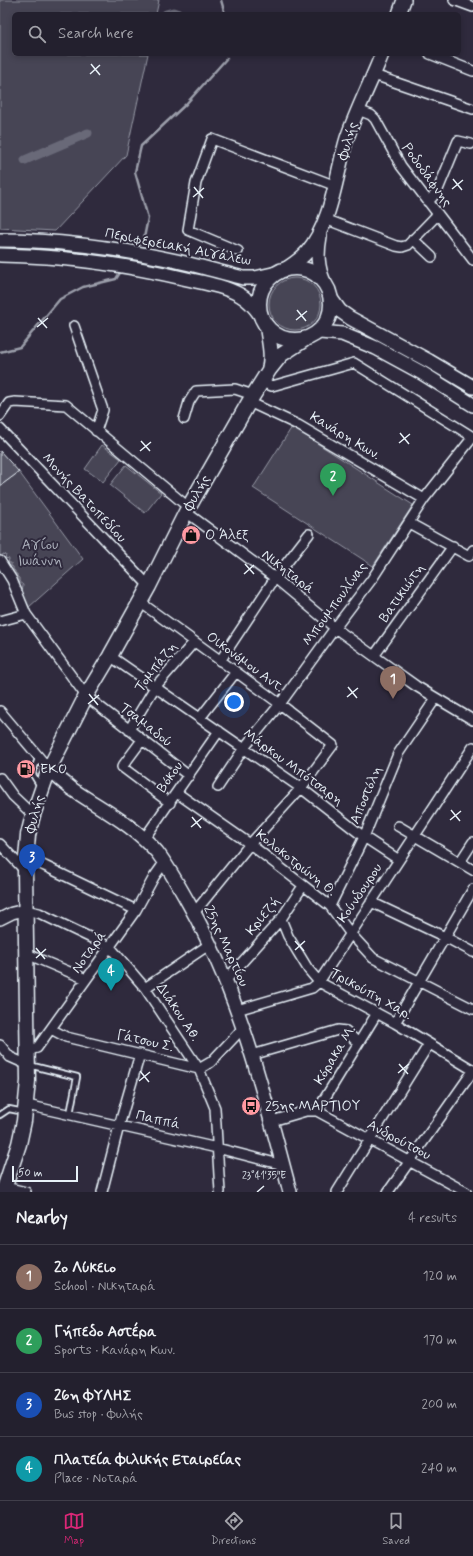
<!DOCTYPE html>
<meta charset="utf-8">
<style>
body{margin:0;font-family:Mynerve,sans-serif;background:#2f2d3a;color:#f1f3f6}
.scale{position:absolute;left:12px;bottom:10px;width:66px;box-sizing:border-box;padding-left:4px;border:2px solid #e8f1f8;border-top:0;font-size:11px;line-height:14px;white-space:nowrap;color:#e8f1f8;-webkit-text-stroke:3px #2f2a3d;paint-order:stroke}
.you{position:absolute;left:234px;top:702px;width:14px;height:14px;margin:-10px;border:3px solid #fff;border-radius:50%;background:#1a73e8;box-shadow:0 0 0 6px #1a73e833}
.badge{display:grid;place-items:center;width:26px;height:26px;border-radius:50%;background:#db2777;color:#fff;font-size:13px;font-weight:700}
.pin{position:absolute;translate:-50% -33px;filter:drop-shadow(0 1px 2px #0008)}
.pin::after{content:'';position:absolute;top:21px;width:14px;height:12px;background:inherit;clip-path:polygon(0 0,100% 0,50% 100%)}
.list{margin:0;padding:0;list-style:none}
h2{display:flex;justify-content:space-between;align-items:center;height:52px;margin:0;padding:0 16px;font-size:17px}
h2 small{font-size:13px;font-weight:400;color:#a3a3aa}
.list li{display:grid;grid-template-columns:26px 1fr auto;gap:12px;align-items:center;box-sizing:border-box;height:64px;padding:0 16px;border-top:1px solid #403e4a}
.list b{display:block;font-size:15px;white-space:nowrap}
.list p{margin:0;font-size:13px;white-space:nowrap;color:#a3a3aa}
.list em{font-size:13px;font-style:normal;color:#a3a3aa}
.icon{flex:none;width:22px;height:22px;fill:none;stroke:currentColor;stroke-width:2;stroke-linecap:round;stroke-linejoin:round}
.map{position:relative;flex:none;width:473px;height:1192px;overflow:hidden}
.search{position:absolute;background:#23202e;box-shadow:0 2px 6px #0003;left:12px;right:12px;top:12px;height:44px;display:flex;align-items:center;gap:10px;box-sizing:border-box;padding:0 14px;border-radius:6px;color:#a3a3aa;font-size:15px}
.sheet{height:308px;background:#23202e}
nav{display:flex;justify-content:space-around;align-items:center;box-sizing:border-box;height:56px;border-top:1px solid #403e4a;background:#23202e;font-size:11px;color:#a3a3aa}
nav a{display:grid;justify-items:center;gap:2px}
nav .on{color:#db2777}
.map>svg:first-child{display:block}
</style>
<div class="map">
<svg width="473" height="1192" viewBox="0 0 473 1192">
<rect width="100%" height="100%" fill="#2f2a3d"/>
<filter id="ink" filterUnits="userSpaceOnUse"><feTurbulence type="fractalNoise" baseFrequency=".025" numOctaves="2"/><feDisplacementMap in="SourceGraphic" scale="8" xChannelSelector="R" yChannelSelector="G"/><feConvolveMatrix kernelMatrix="1 2 1 2 8 2 1 2 1" color-interpolation-filters="sRGB"/></filter>
<g filter="url(#ink)">
<path fill="#464455" stroke="#979aa6" d="M 0,0 L 159,0 L 156,14 L 14,14 L 14,54 L 148,54 L 126,155 L 55,231 L 0,228 Z
M269 304a26 26 0 1 1 52 0a26 26 0 1 1-52 0Z
M 292,427 L 413,505 L 373,566 L 253,488 Z
M 102,445 L 121,459 L 103,482 L 85,469 Z
M 126,465 L 161,493 L 145,513 L 110,485 Z
M 19,472 L 83,559 L 29,607 L 22,594 L 23,585 L 19,582 L 19,578 L 17,577 L 17,574 L 15,574 L 15,571 L 13,570 L 13,567 L 11,566 L 11,563 L 8,563 L 9,559 L 5,558 L 6,555 L 3,554 L 2,559 L 0,556 L 0,486 Z"/>
<g fill="none" stroke-linecap="round" stroke-linejoin="round">
<path stroke="#9c9fab" stroke-width="2.5" d="M 221,0 L 225,14
M 136,249 L 144,238 L 148,218 L 135,172 L 141,146 L 186,104 L 227,58
M 0,352 L 20,347 L 60,299 L 83,287 L 116,279 L 121,271"/>
<path stroke="#696978" stroke-width="9" d="M 166,14 L 173,12 L 179,14
M 25,160 L 88,133"/>
</g>
<path fill="#575565" stroke="#e8f1f8" d="M 0,451 L 19,472 L 0,486 Z"/>
<g fill="none" stroke-linecap="round" stroke-linejoin="round">
<g stroke="#e8f1f8" stroke-width="8">
<path id="service" d="M 39,757 L 32,773 L 40,786
M 29,1065 L 77,1077 L 70,1114
M 0,1115 L 9,1109 L 24,1112"/>
</g>
<g stroke="#e8f1f8" stroke-width="12">
<path id="minor" d="M 454,0 L 473,7
M 430,54 L 473,71
M 374,75 L 473,109
M 358,110 L 371,115 L 375,119 L 401,166 L 473,260
M 428,202 L 437,192 L 458,141 L 471,144
M 325,219 L 396,246 L 402,247 L 408,245 L 438,214
M 413,239 L 432,257
M 238,251 L 188,230 L 196,183 L 212,139 L 336,186
M 74,326 L 103,410 L 96,431
M 261,382 L 272,386 L 354,363 L 473,437
M 249,402 L 298,425 L 424,499
M 0,416 L 9,403 L 15,402 L 66,405 L 188,507
M 184,419 L 189,402 L 196,391 L 235,389 L 253,395
M 0,429 L 149,586
M 186,512 L 275,578 L 335,628 L 374,656 L 416,686 L 473,720
M 409,523 L 469,556 L 473,550
M 0,561 L 12,580 L 26,614 L 86,696 L 189,776
M 140,602 L 280,704 L 333,745 L 301,788 L 250,844 L 194,913
M 0,621 L 26,614
M 110,656 L 301,788 L 364,837 L 399,860
M 374,656 L 453,546
M 220,661 L 275,578 L 309,534
M 0,711 L 49,769
M 200,718 L 236,672
M 129,730 L 155,687 L 194,642
M 142,740 L 122,767 L 170,803
M 0,778 L 13,796 L 33,815
M 218,787 L 244,748 L 280,704 L 335,628 L 372,579 L 424,499 L 473,437
M 177,793 L 250,844 L 330,906 L 350,933 L 373,958 L 473,1009
M 398,826 L 473,870
M 144,839 L 219,731
M 0,844 L 25,871
M 26,857 L 136,910
M 460,862 L 473,842
M 371,902 L 445,937 L 473,952
M 330,906 L 364,837 L 398,754 L 436,698
M 25,910 L 39,913 L 110,947 L 145,988 L 199,1069 L 215,1108 L 220,1192
M 281,919 L 288,936 L 308,969 L 319,982 L 395,1023 L 473,1070
M 27,954 L 86,979
M 226,980 L 281,919 L 303,886
M 145,988 L 210,944
M 237,1010 L 312,988 L 319,982 L 473,747
M 395,1023 L 473,889
M 51,1029 L 66,1037 L 199,1069 L 211,1062 L 243,1028
M 0,1045 L 10,1057 L 28,1065
M 28,1050 L 37,1048 L 136,910 L 154,877 L 164,863
M 252,1055 L 338,1030 L 346,1031 L 358,1043
M 27,1105 L 217,1148 L 283,1165
M 317,1111 L 377,1013
M 272,1121 L 306,1111 L 317,1111 L 466,1192
M 5,1187 L 26,1192
M 102,1192 L 119,1126 L 140,1054
M 337,1192 L 429,1044
M 388,1192 L 473,1071"/>
</g>
<g stroke="#e8f1f8" stroke-width="14">
<path id="tertiary" d="M 0,919 L 12,913 L 25,910"/>
</g>
<g stroke="#e8f1f8" stroke-width="16">
<path id="secondary" d="M 399,14 L 404,0
M 320,236 C 317,253 317,266 324,282
M 0,240 C 57,240 116,248 172,260 C 196,265 220,272 243,278 L 255,278 L 277,273
M 0,255 C 61,256 128,265 187,279 C 205,283 224,286 240,295 C 249,300 255,307 261,316
M 286,269 C 293,264 301,259 307,252 C 332,223 336,174 347,138 C 357,109 371,82 382,54
M 332,300 L 340,311 L 350,318 L 429,361 L 473,387
M 320,332 L 342,334 L 376,348 L 422,373 L 473,405
M 49,769 C 56,776 64,783 72,789 C 101,809 134,825 157,852 C 169,868 179,886 189,904 C 239,993 264,1093 290,1192"/>
</g>
<g stroke="#e8f1f8" stroke-width="17">
<path id="primary" d="M259 304a36 36 0 1 1 72 0a36 36 0 1 1-72 0Z
M 267,327 C 269,342 273,355 269,370
M 3,1192 L 19,1144 L 24,1121 L 28,1081 L 25,871 L 28,835 L 33,815 L 49,769 L 86,696 L 110,656 L 149,586 L 186,512 L 249,402 L 269,370 L 281,355 L 304,340"/>
</g>
<use href="#service" stroke="#2f2a3d" stroke-width="4.5"/>
<use href="#minor" stroke="#2f2a3d" stroke-width="9"/>
<use href="#tertiary" stroke="#2f2a3d" stroke-width="11"/>
<use href="#secondary" stroke="#2f2a3d" stroke-width="13"/>
<use href="#primary" stroke="#2f2a3d" stroke-width="14"/>
</g>
</g>
<path fill="none" stroke="#e8f1f8" stroke-width="1.5" d="M 91,64 L 100,75M 90,74 L 100,65M 453,179 L 462,190M 194,187 L 203,198M 452,189 L 463,180M 193,197 L 204,188M 297,310 L 306,321M 38,318 L 47,328M 296,320 L 307,311M 37,327 L 48,318M 400,433 L 409,444M 141,441 L 150,451M 399,443 L 410,434M 140,451 L 151,442M 245,564 L 254,574M 244,574 L 254,565M 348,687 L 357,698M 89,694 L 98,705M 347,697 L 358,688M 88,704 L 99,695M 451,810 L 460,821M 192,817 L 201,828M 450,820 L 461,811M 191,827 L 202,818M 295,941 L 304,951M 36,948 L 45,959M 295,950 L 305,941M 36,958 L 46,949M 399,1064 L 408,1074M 140,1071 L 149,1082M 398,1073 L 409,1064M 139,1081 L 150,1072M 257,1192 L 264,1186"/>
<defs>
<g id="shop-disc" transform="scale(1)"><circle r="9.5" fill="#ff9aa2" stroke="#2f2a3d"/><path d="M-5-2.5h2.3a2.7 3.5 0 0 1 5.4 0H5L5.5 6h-11ZM-1.5-2.5h3a1.5 2.3 0 0 0-3 0Z" fill="#111"/></g>
<g id="fuel-disc" transform="scale(1)"><circle r="9.5" fill="#ff9aa2" stroke="#2f2a3d"/><path d="M-5.5-6h7V0h2V4h1.3V-2.5L3-4.5l.8-.8L6-3V5H2.5V1h-1V6h-7ZM-4.2-4.7v3.2H.2V-4.7Z" fill="#111"/></g>
<g id="bus-disc" transform="scale(1)"><circle r="9.5" fill="#ff9aa2" stroke="#2f2a3d"/><path d="M-5-6H5V4H4V6H2V4H-2V6H-4V4H-5ZM-3.5-4V0h7V-4ZM-3.5 1.2v1.5H-2V1.2ZM2 1.2v1.5H3.5V1.2Z" fill="#111"/></g>
</defs>
<g fill-rule="evenodd">
<use href="#shop-disc" x="191" y="535"/>
<use href="#fuel-disc" x="26" y="769"/>
<use href="#bus-disc" x="251" y="1106"/>
</g>
<g text-anchor="middle" dominant-baseline="central" stroke-width="4" stroke-linejoin="round" paint-order="stroke">
<g font-size="14" fill="#e8f1f8" stroke="#2f2a3d">
<text transform="translate(348 141) rotate(-74)">Φυλής</text>
<text transform="translate(427 175) rotate(54)">Ροδοδάφνης</text>
<text transform="translate(178 247) rotate(11)">Περιφερειακή Αιγάλεω</text>
<text transform="translate(345 436) rotate(31)">Κανάρη Κων.</text>
<text transform="translate(197 493) rotate(-60)">Φυλής</text>
<text transform="translate(84 498) rotate(47)">Μονής Βατοπεδίου</text>
<text transform="translate(288 572) rotate(38)">Νικηταρά</text>
<text transform="translate(402 593) rotate(-55)">Βατικιώτη</text>
<text transform="translate(335 604) rotate(-54)">Μπουμπουλίνας</text>
<text transform="translate(245 662) rotate(36)">Οικονόμου Αντ.</text>
<text transform="translate(156 667) rotate(-52)">Τομπάζη</text>
<text transform="translate(146 725) rotate(38)">Τσαμαδού</text>
<text transform="translate(293 767) rotate(36)">Μάρκου Μπότσαρη</text>
<text transform="translate(170 777) rotate(-55)">Βόκου</text>
<text transform="translate(366 795) rotate(-67)">Αποστόλη</text>
<text transform="translate(35 814) rotate(-75)">Φυλής</text>
<text transform="translate(296 863) rotate(38)">Κολοκοτρώνη Θ.</text>
<text transform="translate(360 893) rotate(-56)">Κούνδουρου</text>
<text transform="translate(263 916) rotate(-51)">Κριεζή</text>
<text transform="translate(226 946) rotate(65)">25ης Μαρτίου</text>
<text transform="translate(89 952) rotate(-54)">Νοταρά</text>
<text transform="translate(371 994) rotate(29)">Τρικούπη Χαρ.</text>
<text transform="translate(178 1012) rotate(56)">Διάκου Αθ.</text>
<text transform="translate(145 1041) rotate(13)">Γάτσου Σ.</text>
<text transform="translate(335 1055) rotate(-59)">Κόρακα Μ.</text>
<text transform="translate(158 1120) rotate(13)">Παππά</text>
<text transform="translate(399 1140) rotate(28)">Ανδρούτσου</text>
</g>
<g font-size="14" fill="#e8f1f8" stroke="#2f2a3d" text-anchor="start">
<text x="205" y="535">Ο Άλεξ</text>
<text x="40" y="769">EKO</text>
<text x="265" y="1106">25ης ΜΑΡΤΙΟΥ</text>
</g>
<g font-size="14" fill="#afb4bf" stroke="#2f2a3d">
<text x="40" y="545">Αγίου<tspan x="40" dy="16">Ιωάννη</tspan></text>
</g>
</g>
<g font-size="10" text-anchor="middle" fill="#e8f1f8" stroke="#2f2a3d" stroke-width="4" stroke-linejoin="round" paint-order="stroke">
<text x="264" y="1179">23°41'35"E</text>
</g>
</svg>
<div class="scale">50 m</div>
<div class="you"></div>
<div class="pin badge" style="left:393px;top:699px;background:#8d6e63">1</div>
<div class="pin badge" style="left:333px;top:496px;background:#2e9e5b">2</div>
<div class="pin badge" style="left:32px;top:877px;background:#1a4fb4">3</div>
<div class="pin badge" style="left:111px;top:991px;background:#0f9aa8">4</div>
<div class="search"><svg class="icon" aria-label="search" viewBox="0 0 24 24"><circle cx="10" cy="10" r="6"/><path d="M15 15l6 6"/></svg>Search here</div>
</div>
<section class="sheet">
<h2>Nearby<small>4 results</small></h2>
<ul class="list">
<li><span class="badge" style="background:#8d6e63">1</span><div><b>2ο Λύκειο</b><p>School · Νικηταρά</p></div><em>120 m</em></li>
<li><span class="badge" style="background:#2e9e5b">2</span><div><b>Γήπεδο Αστέρα</b><p>Sports · Κανάρη Κων.</p></div><em>170 m</em></li>
<li><span class="badge" style="background:#1a4fb4">3</span><div><b>26η ΦΥΛΗΣ</b><p>Bus stop · Φυλής</p></div><em>200 m</em></li>
<li><span class="badge" style="background:#0f9aa8">4</span><div><b>Πλατεία Φιλικής Εταιρείας</b><p>Place · Νοταρά</p></div><em>240 m</em></li>
</ul>
</section>
<nav>
<a class="on"><svg class="icon" aria-label="map" viewBox="0 0 24 24"><path d="M3 6l6-2 6 2 6-2v14l-6 2-6-2-6 2zM9 4v14M15 6v14"/></svg>Map</a>
<a><svg class="icon" aria-label="directions" viewBox="0 0 24 24"><path d="M12 3l9 9-9 9-9-9zM9 14v-3h6M13 9l2 2-2 2"/></svg>Directions</a>
<a><svg class="icon" aria-label="saved" viewBox="0 0 24 24"><path d="M7 4h10v16l-5-4-5 4z"/></svg>Saved</a>
</nav>
